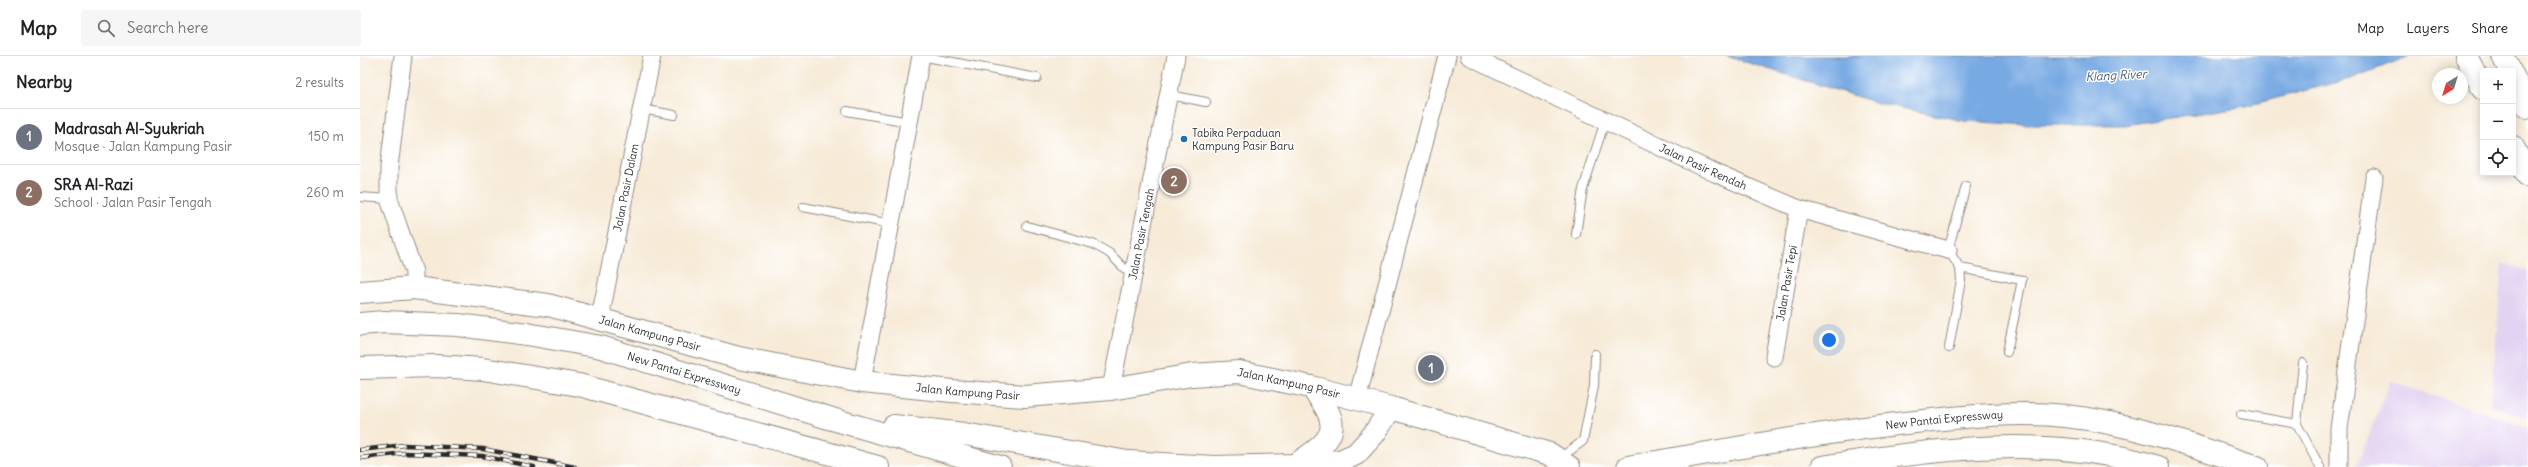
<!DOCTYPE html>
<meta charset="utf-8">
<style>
body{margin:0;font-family:Delius,sans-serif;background:#f6f6f6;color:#202124}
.controls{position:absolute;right:12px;top:12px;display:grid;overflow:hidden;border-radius:4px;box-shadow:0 2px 10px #0003}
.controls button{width:36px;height:36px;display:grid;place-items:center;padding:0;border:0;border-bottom:1px solid #e0e0e0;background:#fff;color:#202124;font:20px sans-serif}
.compass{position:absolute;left:2072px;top:12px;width:36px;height:36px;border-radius:50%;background:#fff;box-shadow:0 2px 10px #0003;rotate:218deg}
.you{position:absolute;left:1469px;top:284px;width:14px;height:14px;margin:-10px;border:3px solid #fff;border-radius:50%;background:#1a73e8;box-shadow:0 0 0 6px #1a73e833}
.badge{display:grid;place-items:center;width:26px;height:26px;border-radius:50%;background:#1f6fb2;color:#fff;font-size:13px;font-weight:700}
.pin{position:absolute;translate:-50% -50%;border:2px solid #fff;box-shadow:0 1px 4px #0006}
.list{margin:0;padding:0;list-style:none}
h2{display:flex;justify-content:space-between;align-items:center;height:52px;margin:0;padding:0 16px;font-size:17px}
h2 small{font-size:13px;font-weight:400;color:#757577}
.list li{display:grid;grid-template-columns:26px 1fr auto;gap:12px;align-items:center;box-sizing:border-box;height:56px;padding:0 16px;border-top:1px solid #e0e0e0}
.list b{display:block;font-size:15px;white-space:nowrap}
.list p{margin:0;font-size:13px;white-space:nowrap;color:#757577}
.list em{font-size:13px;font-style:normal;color:#757577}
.icon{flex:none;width:22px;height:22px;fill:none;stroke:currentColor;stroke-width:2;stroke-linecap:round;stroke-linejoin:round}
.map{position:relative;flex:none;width:2168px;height:411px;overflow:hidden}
header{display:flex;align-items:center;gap:24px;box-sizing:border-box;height:56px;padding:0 20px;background:#fff;border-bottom:1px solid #e0e0e0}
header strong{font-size:19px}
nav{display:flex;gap:22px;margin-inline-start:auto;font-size:14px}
.search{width:280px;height:36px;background:#f6f6f6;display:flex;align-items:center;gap:10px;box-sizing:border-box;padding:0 14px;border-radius:4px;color:#757577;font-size:15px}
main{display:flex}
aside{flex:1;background:#fff}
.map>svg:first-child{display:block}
</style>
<header>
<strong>Map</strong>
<div class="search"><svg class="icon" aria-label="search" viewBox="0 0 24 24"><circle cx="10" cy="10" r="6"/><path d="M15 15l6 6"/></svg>Search here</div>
<nav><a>Map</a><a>Layers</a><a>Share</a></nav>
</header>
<main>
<aside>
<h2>Nearby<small>2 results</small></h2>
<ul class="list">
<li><span class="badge" style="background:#6b7280">1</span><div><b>Madrasah Al-Syukriah</b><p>Mosque · Jalan Kampung Pasir</p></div><em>150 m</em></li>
<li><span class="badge" style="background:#8d6e63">2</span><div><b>SRA Al-Razi</b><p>School · Jalan Pasir Tengah</p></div><em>260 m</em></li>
</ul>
</aside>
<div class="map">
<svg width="2168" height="411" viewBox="0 0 2168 411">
<rect width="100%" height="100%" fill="#fff"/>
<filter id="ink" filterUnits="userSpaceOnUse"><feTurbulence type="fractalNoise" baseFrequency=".025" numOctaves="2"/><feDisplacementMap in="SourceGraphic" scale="8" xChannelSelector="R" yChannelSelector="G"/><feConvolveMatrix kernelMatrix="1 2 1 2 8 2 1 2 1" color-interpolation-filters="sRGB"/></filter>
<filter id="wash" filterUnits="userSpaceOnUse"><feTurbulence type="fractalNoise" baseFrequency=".012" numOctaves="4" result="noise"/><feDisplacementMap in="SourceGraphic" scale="16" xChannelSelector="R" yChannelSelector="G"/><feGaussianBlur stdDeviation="0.9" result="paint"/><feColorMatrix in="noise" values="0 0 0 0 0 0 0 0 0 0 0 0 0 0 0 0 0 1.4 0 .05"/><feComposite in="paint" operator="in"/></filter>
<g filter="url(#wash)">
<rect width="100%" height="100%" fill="#f7ebd8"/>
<path fill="#e3d3f2" d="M 2142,207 L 2168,214 L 2168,362 L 2131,349 Z
M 2031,325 L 2168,372 L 2168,411 L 1996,411 Z"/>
<path fill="#77a9e3" stroke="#516a87" d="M 1366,0 L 2050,0 L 1990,23 L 1886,50 L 1765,69 L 1669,69 L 1604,65 L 1518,47 Z"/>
</g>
<g filter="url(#ink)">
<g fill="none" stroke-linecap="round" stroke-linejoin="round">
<g stroke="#918b82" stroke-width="10">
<path id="lane" d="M 561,0 L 677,22
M 810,39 L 846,46
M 282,53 L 314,59
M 487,55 L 549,66
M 0,141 L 29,143
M 443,151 L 531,168
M 667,170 L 733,188 L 749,197 L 773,221
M 1216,178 L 1223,133 L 1245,65
M 1600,212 L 1662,224 L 1647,296
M 1589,292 L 1601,224 L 1600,212 L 1588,194 L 1606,130
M 1943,307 L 1937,368 L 1960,411
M 1881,358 L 1937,368
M 1200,402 L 1223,385 L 1234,330 L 1235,298"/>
</g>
<g stroke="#918b82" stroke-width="19">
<g id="street">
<path d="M 43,0 L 29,111 L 29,143 L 54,216 L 54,232"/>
<path id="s1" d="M 1109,0 L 1355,117 L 1439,153 L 1588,194"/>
<path id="s2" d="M 240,262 L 292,0"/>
<path id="s3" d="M 1414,301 L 1439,153"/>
<path d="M 502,326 L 561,0"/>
<path id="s4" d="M 751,333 L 816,0"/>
<path d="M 997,343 L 1087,0"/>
<path d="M 1979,411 L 1979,373 L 2014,122"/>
</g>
</g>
<g stroke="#918b82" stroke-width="24">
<g id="secondary">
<path id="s5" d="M 0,236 L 54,232 L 188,249 L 379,302 L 502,326 L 592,335 L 665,340 L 751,333 L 832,319 L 879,316 L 951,331 L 1031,352 L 1190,398 L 1209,411"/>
</g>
</g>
<g stroke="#918b82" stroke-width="24">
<path id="primary" d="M 2106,0 L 2123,33
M 2143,0 L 2150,15
M 2153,20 L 2168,51
M 2153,91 L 2168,120"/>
</g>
<g stroke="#918b82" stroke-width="24">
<g id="highway">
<path id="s6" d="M 0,268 L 24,266 L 98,269 L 167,278 L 241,291 L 472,363 L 640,411"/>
<path d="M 0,312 L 77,310 L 123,313 L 219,329 L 518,411"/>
<path d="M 534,370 L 604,378 L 768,406 L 854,411 L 935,409 L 980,405 L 996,398 L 1014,378 L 1031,352"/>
<path d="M 935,409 C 975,383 985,372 951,331"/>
<path id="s7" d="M 1268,411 C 1367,394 1465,375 1564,365 C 1610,360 1658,355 1705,360 C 1772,367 1834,390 1897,411"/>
<path d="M 1462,411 C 1571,393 1691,377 1798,411"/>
</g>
</g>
<use href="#lane" stroke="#fff" stroke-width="8"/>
<use href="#street" stroke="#fff" stroke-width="17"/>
<use href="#secondary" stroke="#fff" stroke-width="22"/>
<use href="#primary" stroke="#fff" stroke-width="22"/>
<use href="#highway" stroke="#fff" stroke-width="22"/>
<g stroke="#2b2b2b" stroke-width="4.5">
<path id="rail" d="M 0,394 L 45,389 L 123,393 L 215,411
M 0,402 L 45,397 L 122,400 L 174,411"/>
</g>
<use href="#rail" stroke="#fff" stroke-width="3" stroke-dasharray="9" stroke-linecap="butt"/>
</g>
</g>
<circle fill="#1f6fb2" stroke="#fff" stroke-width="1.5" cx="824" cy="83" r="4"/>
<g text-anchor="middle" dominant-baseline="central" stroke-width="3" stroke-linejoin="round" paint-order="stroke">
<g font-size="11" fill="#2b2b2b" stroke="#fff" text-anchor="start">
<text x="832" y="77">Tabika Perpaduan<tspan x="832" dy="13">Kampung Pasir Baru</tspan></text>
</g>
<g font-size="11" fill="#2b2b2b" stroke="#fff">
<text stroke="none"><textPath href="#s1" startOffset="259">Jalan Pasir Rendah</textPath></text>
<text stroke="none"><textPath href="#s2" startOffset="133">Jalan Pasir Dalam</textPath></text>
<text stroke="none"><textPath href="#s4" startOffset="158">Jalan Pasir Tengah</textPath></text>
<text stroke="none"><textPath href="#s3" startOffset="75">Jalan Pasir Tepi</textPath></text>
<text stroke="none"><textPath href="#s5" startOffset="295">Jalan Kampung Pasir</textPath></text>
<text stroke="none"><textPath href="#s6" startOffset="330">New Pantai Expressway</textPath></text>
<text stroke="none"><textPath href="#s5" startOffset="943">Jalan Kampung Pasir</textPath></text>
<text stroke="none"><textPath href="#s5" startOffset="619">Jalan Kampung Pasir</textPath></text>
<text stroke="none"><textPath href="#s7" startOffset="320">New Pantai Expressway</textPath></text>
</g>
<g font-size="12" font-style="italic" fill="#495d75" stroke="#fff">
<text transform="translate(1756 19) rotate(-3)">Klang River</text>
</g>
</g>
</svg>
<div class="controls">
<button>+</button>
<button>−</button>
<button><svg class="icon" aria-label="locate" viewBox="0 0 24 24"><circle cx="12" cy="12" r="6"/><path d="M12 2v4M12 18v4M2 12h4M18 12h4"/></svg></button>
</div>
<svg class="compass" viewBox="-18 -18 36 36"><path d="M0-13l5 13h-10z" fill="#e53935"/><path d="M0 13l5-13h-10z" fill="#757577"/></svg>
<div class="you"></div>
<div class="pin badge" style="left:1071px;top:312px;background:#6b7280">1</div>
<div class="pin badge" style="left:814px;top:125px;background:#8d6e63">2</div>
</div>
</main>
